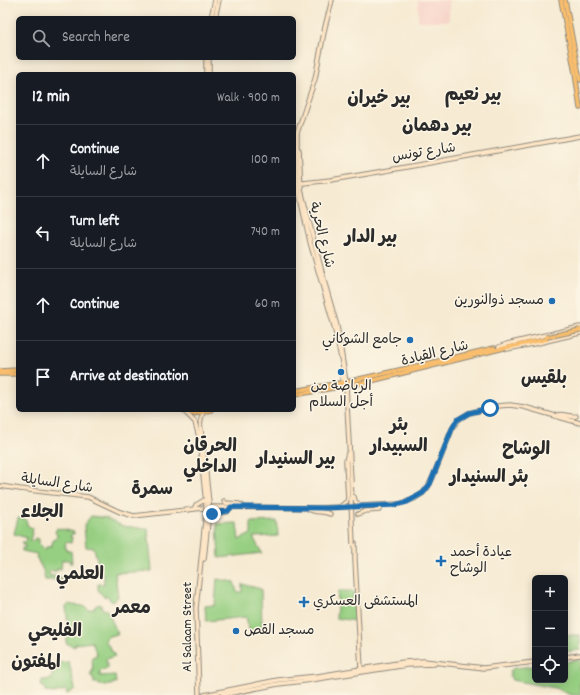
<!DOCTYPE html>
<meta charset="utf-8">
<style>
body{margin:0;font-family:Dekko,"Playpen Sans Arabic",sans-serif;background:#20242c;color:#f1f3f6}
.controls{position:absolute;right:12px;bottom:12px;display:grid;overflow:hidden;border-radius:6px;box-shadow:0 2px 10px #0003}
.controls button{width:36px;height:36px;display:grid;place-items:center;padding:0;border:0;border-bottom:1px solid #363941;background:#171b24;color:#f1f3f6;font:20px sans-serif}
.stop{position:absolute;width:12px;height:12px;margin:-9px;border:3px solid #1f6fb2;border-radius:50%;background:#fff}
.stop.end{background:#1f6fb2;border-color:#fff;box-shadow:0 1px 4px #0008}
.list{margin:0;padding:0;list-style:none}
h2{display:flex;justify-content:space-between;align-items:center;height:52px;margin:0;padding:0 16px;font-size:17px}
h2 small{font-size:13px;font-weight:400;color:#9ea1a6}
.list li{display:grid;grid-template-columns:26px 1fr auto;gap:12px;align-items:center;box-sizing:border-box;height:72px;padding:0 16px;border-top:1px solid #363941}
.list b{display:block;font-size:15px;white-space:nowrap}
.list p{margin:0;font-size:13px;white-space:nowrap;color:#9ea1a6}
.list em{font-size:13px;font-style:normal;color:#9ea1a6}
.icon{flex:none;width:22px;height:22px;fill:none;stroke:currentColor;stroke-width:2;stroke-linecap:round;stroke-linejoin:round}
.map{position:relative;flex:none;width:580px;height:695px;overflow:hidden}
.search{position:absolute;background:#171b24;box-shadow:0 2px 10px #0003;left:16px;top:16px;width:280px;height:44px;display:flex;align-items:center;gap:10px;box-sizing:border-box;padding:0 14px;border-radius:6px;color:#9ea1a6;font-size:15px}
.panel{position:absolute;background:#171b24;box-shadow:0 2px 10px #0003;left:16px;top:72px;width:280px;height:340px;border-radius:6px}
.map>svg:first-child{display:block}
</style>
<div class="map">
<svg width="580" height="695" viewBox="0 0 580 695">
<rect width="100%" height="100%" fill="#fcf5e5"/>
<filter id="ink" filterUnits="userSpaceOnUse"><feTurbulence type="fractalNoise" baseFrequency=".025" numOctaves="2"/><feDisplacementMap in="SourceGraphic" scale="8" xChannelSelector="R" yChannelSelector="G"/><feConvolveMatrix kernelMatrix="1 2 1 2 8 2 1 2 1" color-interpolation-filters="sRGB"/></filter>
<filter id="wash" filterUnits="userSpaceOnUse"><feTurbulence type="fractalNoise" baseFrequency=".012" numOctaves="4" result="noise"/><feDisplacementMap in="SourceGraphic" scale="16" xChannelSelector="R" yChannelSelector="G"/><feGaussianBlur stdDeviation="0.9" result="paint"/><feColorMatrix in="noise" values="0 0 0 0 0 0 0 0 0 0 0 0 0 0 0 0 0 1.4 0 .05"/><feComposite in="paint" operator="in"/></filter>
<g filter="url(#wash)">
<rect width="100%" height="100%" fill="#f6ead2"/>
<path fill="#f7d1c6" d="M 418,0 L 449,0 L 449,21 L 418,21 Z"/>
<path fill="#97cf82" stroke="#617d56" d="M 91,516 L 106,518 L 123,526 L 148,529 L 152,571 L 115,573 L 118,597 L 112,602 L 107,596 L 104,597 L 98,590 L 98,584 L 104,584 L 104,574 L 101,574 L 94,548 L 86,547 L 84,525 Z
M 18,518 L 25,518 L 28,526 L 33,528 L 30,541 L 33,541 L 35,538 L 39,539 L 39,544 L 44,550 L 46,550 L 46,547 L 51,547 L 54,538 L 56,538 L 57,535 L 55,532 L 57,528 L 74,532 L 74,534 L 71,534 L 70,537 L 72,537 L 71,543 L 66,542 L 65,547 L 67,551 L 71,551 L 72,563 L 70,563 L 70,560 L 62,560 L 61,569 L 57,568 L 57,571 L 49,571 L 49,575 L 65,578 L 65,580 L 45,580 L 43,570 L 36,557 L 37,554 L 22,551 L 22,548 L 25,548 L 25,545 L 22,545 L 22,542 L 26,542 L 27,538 L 14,534 Z
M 277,521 L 278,536 L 253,537 L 262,553 L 219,558 L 217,524 L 237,523 L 239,540 L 251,534 L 251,522 Z
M 217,579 L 234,582 L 237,592 L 242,592 L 242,584 L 261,589 L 262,631 L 249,630 L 246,617 L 206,621 L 205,606 L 215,605 Z
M 338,591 L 353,591 L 355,621 L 336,618 Z
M 69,604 C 77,607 83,603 89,610 L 95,608 L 95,606 L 100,604 L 103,609 L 107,610 L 118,634 L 109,636 L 105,640 L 115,656 L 106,659 L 108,668 L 100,671 L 100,676 L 115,675 L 116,683 L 113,683 L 112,685 L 99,685 L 99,683 L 94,683 L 93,677 L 91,677 L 91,672 L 93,672 L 92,657 L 97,655 L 92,642 L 75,644 L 75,647 L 66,643 L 66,638 L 69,635 L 66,607 Z
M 565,635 L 580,635 L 580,650 L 565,652 Z
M 580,659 L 580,695 L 571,695 L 555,688 L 512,680 L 510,676 L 510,671 L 514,668 L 535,666 L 535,680 L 565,680 L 565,662 Z
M 69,662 L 75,689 L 67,694 L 66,690 L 53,693 L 45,691 L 44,687 L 41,686 L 42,680 L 52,679 L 52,672 L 57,672 L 56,663 Z"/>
</g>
<g filter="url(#ink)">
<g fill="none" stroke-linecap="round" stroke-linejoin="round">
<g stroke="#908a7e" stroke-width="5.5">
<path id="secondary" d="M 332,0 L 325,27 L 315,79 L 297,133 L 297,184 L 310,242 L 334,326 L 343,367 L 342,382
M 211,18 L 215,0
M 215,18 L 219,0
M 206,74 L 206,58
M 209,74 L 209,58
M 299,150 L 301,190 L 325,284 L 337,326 L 346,382
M 294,184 L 331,180 L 384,171 L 580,136
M 499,347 L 507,344 L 580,327
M 507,349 L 538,343 L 580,333
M 346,386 L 352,500
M 184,411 L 195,422 L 199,437 L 206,503
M 204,411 C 199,420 200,426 202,436 L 209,503
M 557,415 C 564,413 570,418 576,416
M 0,486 L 20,489 L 88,497 L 120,512 L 134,516 L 212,507 L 320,508 L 399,504 L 414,499 L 423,493 L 428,487 L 433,477 L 452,429 L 459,419 L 469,413 L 497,406 L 510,405 L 524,407 L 580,423
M 354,497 L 355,501 L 362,507
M 224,501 L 225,503 L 239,504 L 243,506
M 340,507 L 347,501 L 348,499 L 346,461 L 348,453
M 307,508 C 315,514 322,510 330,514
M 194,509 L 196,505 L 206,499
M 358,514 L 365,511 L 379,510 L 382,505
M 212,515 L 215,513 L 227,512 L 231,507
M 355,543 L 355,560 L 361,669
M 204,559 L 209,512
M 565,657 L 580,655
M 199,695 L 196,608 L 206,512
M 204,695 L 278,680 L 318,676 L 404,662 L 424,661 L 484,668 L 535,662
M 222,695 L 278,684 L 304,681 L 407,665 L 434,664"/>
</g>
<g stroke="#908a7e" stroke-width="5.5">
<path id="primary" d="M 561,0 L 575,73 L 580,108
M 565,0 L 580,80
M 0,371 L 18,370
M 0,374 L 18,374
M 294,391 L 346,382 L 426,364 L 494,348
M 294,395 L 367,382 L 500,349 L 547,339
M 183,410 L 193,414 L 211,410"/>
</g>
<use href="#secondary" stroke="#fde5c5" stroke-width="3.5"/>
<use href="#primary" stroke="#f9be6d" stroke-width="3.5"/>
<g stroke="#908a7e" stroke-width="5.5" stroke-linecap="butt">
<path id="secondary-bridge" d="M 351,500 L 353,544
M 206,503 L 206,512
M 209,503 L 209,512"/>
</g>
<g stroke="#908a7e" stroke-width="5.5" stroke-linecap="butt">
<path id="primary-bridge" d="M 547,337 L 580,330"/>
</g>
<use href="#secondary-bridge" stroke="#fde5c5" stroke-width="3.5"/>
<use href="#primary-bridge" stroke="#f9be6d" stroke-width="3.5"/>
</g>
</g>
<g fill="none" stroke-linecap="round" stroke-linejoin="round" filter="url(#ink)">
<path stroke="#1f6fb2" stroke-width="5" d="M 212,514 L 215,513 L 228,511 L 231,507 L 325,508 L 395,505 L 407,502 L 423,493 L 430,484 L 452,429 L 457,420 L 469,413 L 490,408"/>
</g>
<g fill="#1f6fb2" stroke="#fcf5e5" stroke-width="1.5">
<circle cx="552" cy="301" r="4"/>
<circle cx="410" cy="340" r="4"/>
<circle cx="341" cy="372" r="4"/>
<path d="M439 555h4v4h4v4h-4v4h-4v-4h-4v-4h4z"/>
<path d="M302 596h4v4h4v4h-4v4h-4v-4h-4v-4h4z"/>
<circle cx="236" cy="631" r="4"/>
</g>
<g text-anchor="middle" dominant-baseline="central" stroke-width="3" stroke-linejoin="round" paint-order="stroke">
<g font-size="14" fill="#2b2b2b" stroke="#fcf5e5">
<text transform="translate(424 153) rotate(-9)">شارع تونس</text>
<text transform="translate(321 235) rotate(76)">شارع الحرية</text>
<text transform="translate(435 354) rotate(-14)">شارع القيادة</text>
<text transform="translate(57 484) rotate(8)">شارع السايلة</text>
<text transform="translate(188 627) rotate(-90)">Al Salaam Street</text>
</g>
<g font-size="14" fill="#2b2b2b" stroke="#fcf5e5" text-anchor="start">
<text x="544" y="301" text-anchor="end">مسجد ذوالنورين</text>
<text x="402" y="340" text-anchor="end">جامع الشوكاني</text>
<text x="341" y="387" text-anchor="middle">الرياضة من<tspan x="341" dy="16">أجل السلام</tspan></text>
<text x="450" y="553">عيادة أحمد<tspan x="450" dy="16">الوشاح</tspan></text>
<text x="313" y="602">المستشفى العسكري</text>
<text x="244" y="631">مسجد القص</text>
</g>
<g font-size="18" font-weight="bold" fill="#2b2b2b" stroke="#fcf5e5">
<text x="473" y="96">بير نعيم</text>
<text x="379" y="99">بير خيران</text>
<text x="437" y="127">بير دهمان</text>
<text x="371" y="238">بير الدار</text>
<text x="544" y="379">بلقيس</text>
<text x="399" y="426">بئر<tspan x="399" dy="21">السبيدار</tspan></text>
<text x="210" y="447">الحرقان<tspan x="210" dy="21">الداخلي</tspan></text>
<text x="526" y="450">الوشاح</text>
<text x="296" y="460">بير السنيدار</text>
<text x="489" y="478">بئر السنيدار</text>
<text x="152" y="490">سمرة</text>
<text x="42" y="513">الجلاء</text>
<text x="80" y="575">العلمي</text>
<text x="132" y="609">معمر</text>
<text x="55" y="632">الفليحي</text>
<text x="36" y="663">المفتون</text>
</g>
</g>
</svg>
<div class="controls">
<button>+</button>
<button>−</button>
<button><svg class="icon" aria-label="locate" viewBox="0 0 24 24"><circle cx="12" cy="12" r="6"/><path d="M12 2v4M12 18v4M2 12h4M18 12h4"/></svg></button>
</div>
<div class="stop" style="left:490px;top:408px"></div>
<div class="stop end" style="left:212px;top:514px"></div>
<div class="search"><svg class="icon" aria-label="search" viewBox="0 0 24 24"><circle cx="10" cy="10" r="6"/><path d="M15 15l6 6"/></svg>Search here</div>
<section class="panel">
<h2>12 min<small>Walk · 900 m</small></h2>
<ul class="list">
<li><svg class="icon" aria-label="ahead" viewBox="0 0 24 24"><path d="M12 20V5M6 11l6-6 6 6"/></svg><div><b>Continue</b><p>شارع السايلة</p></div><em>100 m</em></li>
<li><svg class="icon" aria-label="left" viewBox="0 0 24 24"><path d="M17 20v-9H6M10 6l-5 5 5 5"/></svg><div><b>Turn left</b><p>شارع السايلة</p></div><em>740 m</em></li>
<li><svg class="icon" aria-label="ahead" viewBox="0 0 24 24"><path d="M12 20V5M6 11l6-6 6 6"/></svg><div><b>Continue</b></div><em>60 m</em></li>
<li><svg class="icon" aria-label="arrive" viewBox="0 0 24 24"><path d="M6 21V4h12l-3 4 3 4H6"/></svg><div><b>Arrive at destination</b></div></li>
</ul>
</section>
</div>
